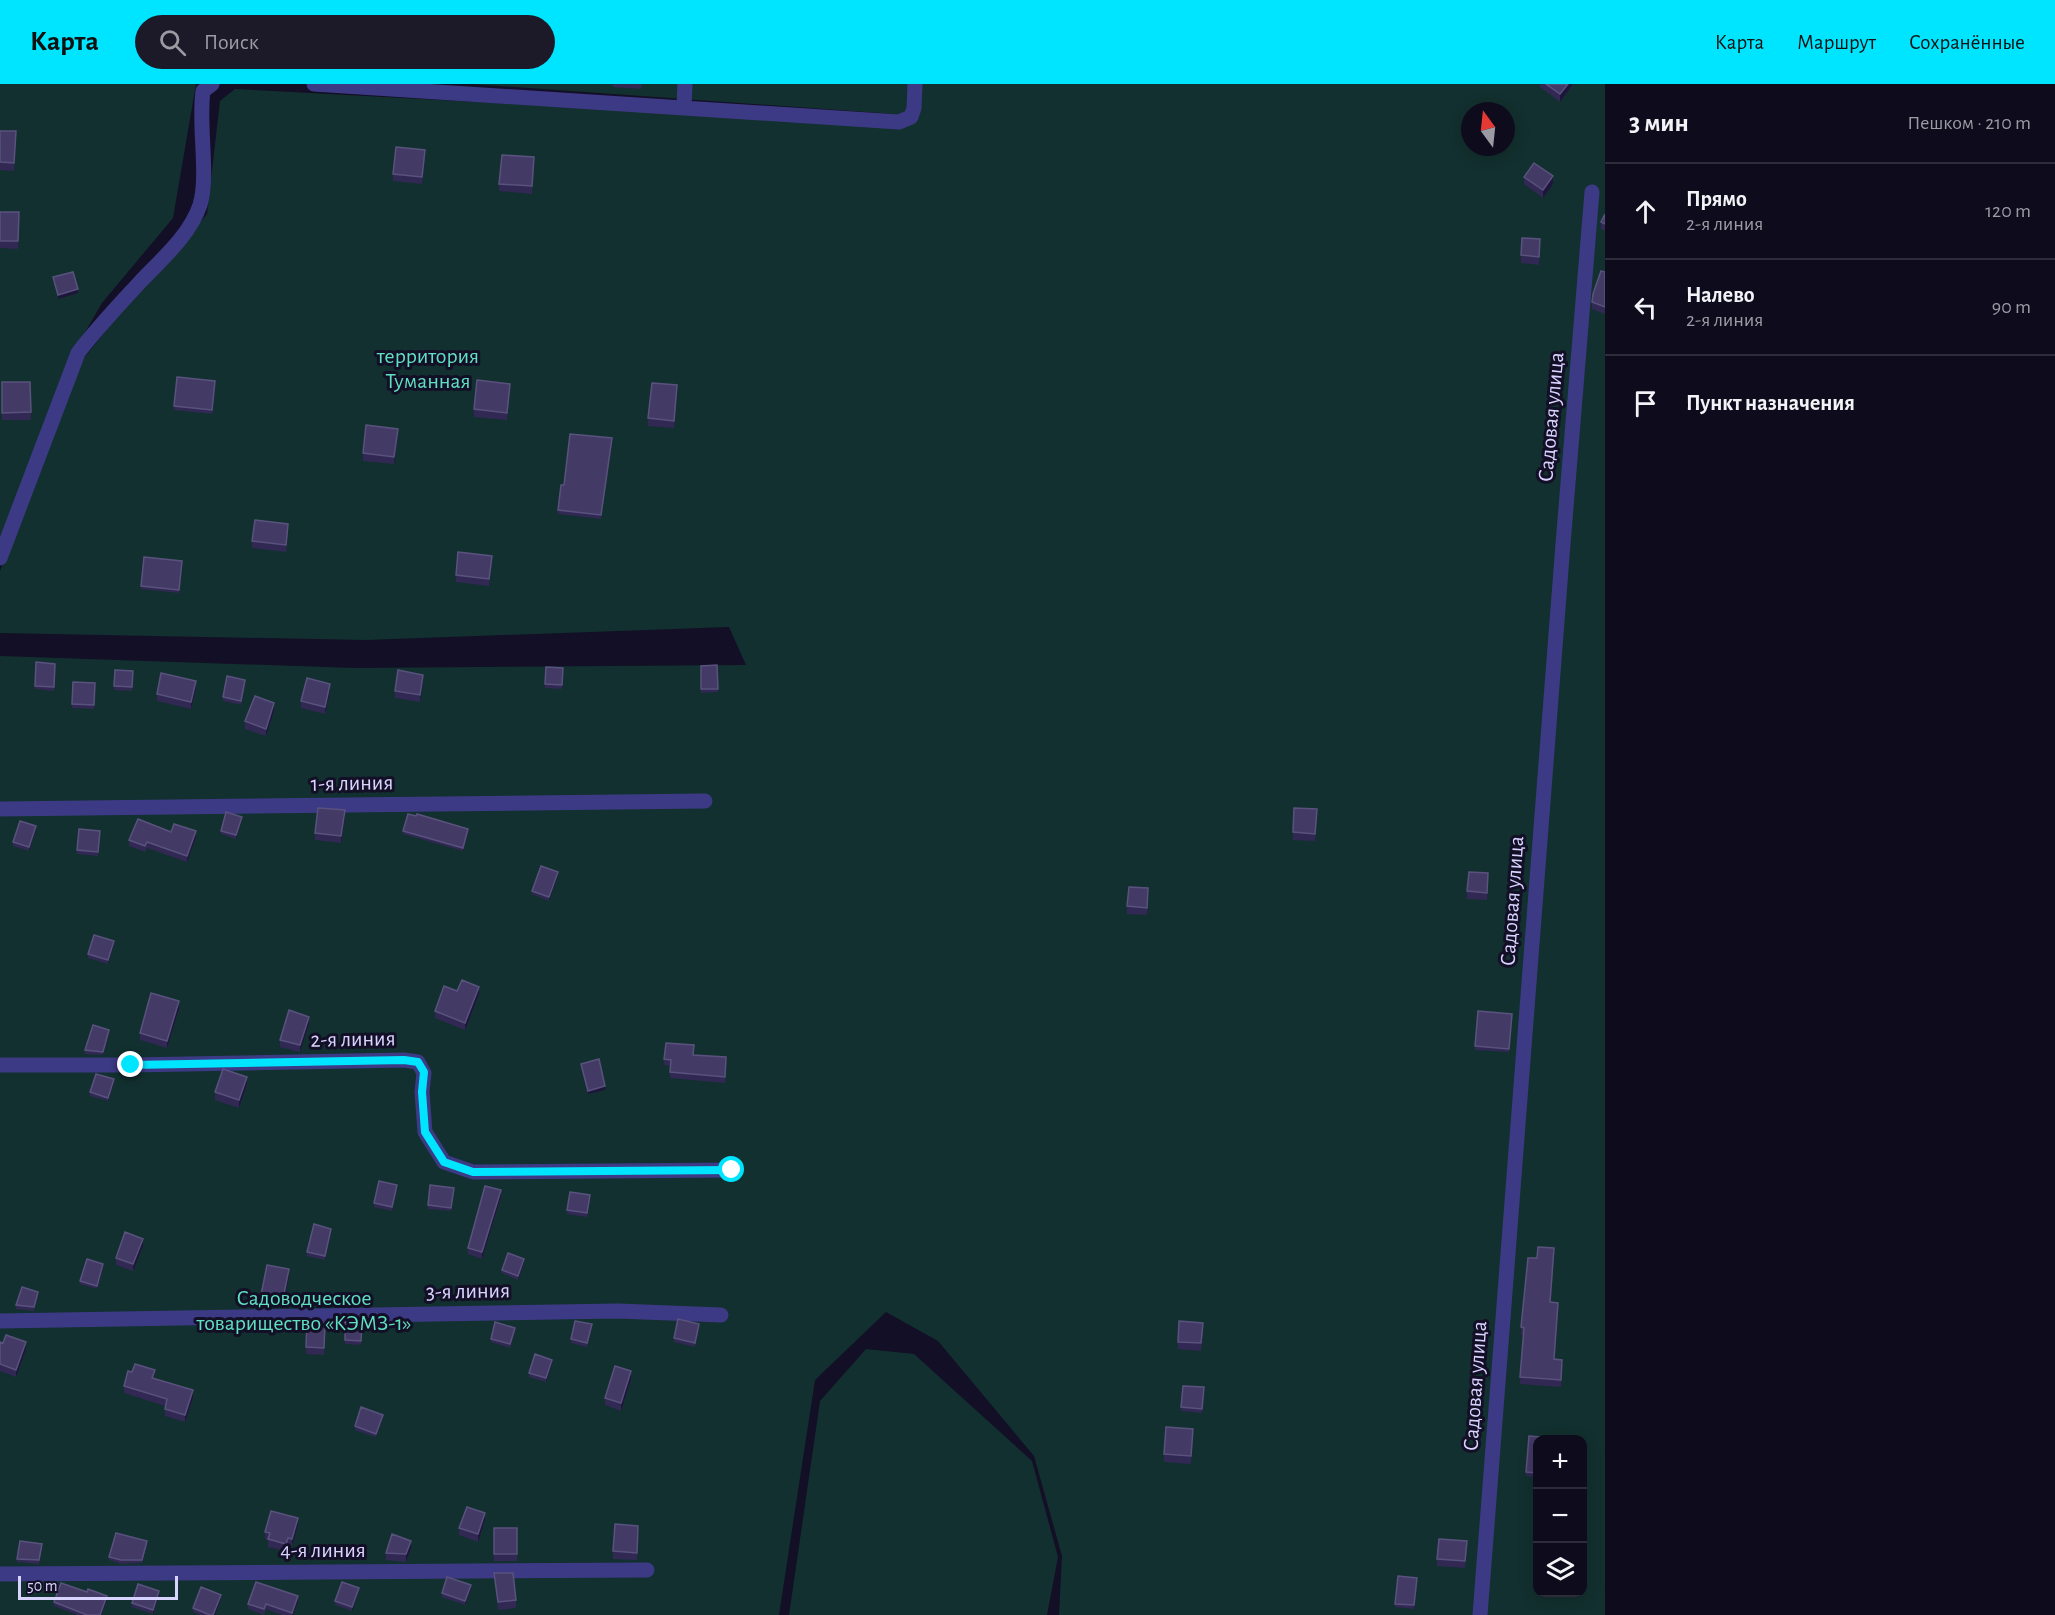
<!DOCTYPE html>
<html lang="ru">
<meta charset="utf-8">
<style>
body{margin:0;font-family:"Alegreya Sans",sans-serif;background:#1c1929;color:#f1f3f6}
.controls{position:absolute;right:18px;bottom:18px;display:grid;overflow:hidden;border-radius:12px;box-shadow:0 3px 15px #0003}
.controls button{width:54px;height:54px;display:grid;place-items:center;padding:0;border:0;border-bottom:2px solid #2e2b3b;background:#0e0b1c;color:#f1f3f6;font:30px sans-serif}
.compass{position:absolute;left:1461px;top:18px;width:54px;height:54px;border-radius:50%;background:#0e0b1c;box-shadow:0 3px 15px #0003;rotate:345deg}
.scale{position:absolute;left:18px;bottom:15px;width:160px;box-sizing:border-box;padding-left:6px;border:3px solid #d9d4ff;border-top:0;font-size:16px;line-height:21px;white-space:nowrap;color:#d9d4ff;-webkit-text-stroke:4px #130f26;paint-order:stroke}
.stop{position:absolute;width:18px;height:18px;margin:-14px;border:4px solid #00e5ff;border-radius:50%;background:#fff}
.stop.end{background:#00e5ff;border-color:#fff;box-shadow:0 2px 6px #0008}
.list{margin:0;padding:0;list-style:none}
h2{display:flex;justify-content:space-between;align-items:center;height:78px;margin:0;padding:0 24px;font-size:26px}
h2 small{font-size:20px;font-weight:400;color:#9b9ba3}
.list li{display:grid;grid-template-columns:39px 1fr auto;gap:18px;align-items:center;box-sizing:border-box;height:96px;padding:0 24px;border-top:2px solid #2e2b3b}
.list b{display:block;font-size:22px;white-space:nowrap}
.list p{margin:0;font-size:20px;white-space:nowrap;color:#9b9ba3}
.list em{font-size:20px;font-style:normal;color:#9b9ba3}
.icon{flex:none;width:33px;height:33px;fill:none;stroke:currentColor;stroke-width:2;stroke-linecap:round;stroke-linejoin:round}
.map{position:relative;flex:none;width:1605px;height:1531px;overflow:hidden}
header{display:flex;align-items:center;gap:36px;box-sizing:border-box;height:84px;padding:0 30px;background:#00e5ff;color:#111}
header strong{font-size:28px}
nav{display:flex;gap:33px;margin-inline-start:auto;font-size:21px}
.search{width:420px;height:54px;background:#1c1929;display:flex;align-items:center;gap:15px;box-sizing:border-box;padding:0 21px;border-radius:33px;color:#9b9ba3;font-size:22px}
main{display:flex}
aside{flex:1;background:#0e0b1c}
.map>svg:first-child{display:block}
</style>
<header>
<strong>Карта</strong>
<div class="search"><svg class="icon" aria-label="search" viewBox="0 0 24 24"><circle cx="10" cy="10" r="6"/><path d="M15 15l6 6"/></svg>Поиск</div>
<nav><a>Карта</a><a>Маршрут</a><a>Сохранённые</a></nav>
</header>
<main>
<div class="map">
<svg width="1605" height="1531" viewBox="0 0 1605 1531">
<rect width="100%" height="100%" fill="#130f26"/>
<path fill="#12302f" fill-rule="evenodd" d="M 0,0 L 196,0 L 173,134 L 102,219 L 65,283 L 0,460 Z
M 473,0 L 1605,0 L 1605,1531 L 1059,1531 L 1062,1472 L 1034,1372 L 938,1257 L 886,1228 L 815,1296 L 779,1531 L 0,1531 L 0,572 L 355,584 L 746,581 L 729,543 L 366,556 L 0,549 L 0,487 L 77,283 L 120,229 L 207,130 L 220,17 L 235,5 L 554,22 L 894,30 ZM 1470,27 L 1506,27 L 1506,63 L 1470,63 ZM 1538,1356 L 1582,1356 L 1582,1508 L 1538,1508 Z
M 866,1265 L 914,1270 L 1032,1377 L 1058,1473 L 1047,1531 L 789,1531 L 820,1317 Z"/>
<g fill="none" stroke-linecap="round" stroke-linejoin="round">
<path stroke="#3d3a85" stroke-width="15" d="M 314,0 L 899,38 L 911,33 L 914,24 L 915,0
M 684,23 L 685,0
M 0,474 L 78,269 C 97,244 119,221 141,197 C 162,175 190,151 200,121 C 209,91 198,41 203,7 L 212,0
M 0,725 L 705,717
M 0,981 L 131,981 L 404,976 L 418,978 L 424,989 L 422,1008 L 425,1048 L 444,1078 L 473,1088 L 732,1086
M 0,1237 L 618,1227 L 721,1231
M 0,1490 L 647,1486
M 1480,1531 L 1563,460 L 1592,108"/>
</g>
<path fill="#312854" d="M 613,0 L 642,0 L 641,5 L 613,3 Z
M 1540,0 L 1573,0 L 1560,18 L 1540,3 Z
M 0,47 L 16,47 L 14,87 L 0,86 Z
M 425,74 L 422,100 L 393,97 L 393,90 Z
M 534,81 L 532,110 L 499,107 L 499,100 Z
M 1524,93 L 1553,100 L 1543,114 L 1524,100 Z
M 0,128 L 19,128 L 18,165 L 0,164 Z
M 1605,130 L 1605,147 L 1601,145 L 1601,138 Z
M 1540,163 L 1539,181 L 1521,179 L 1521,171 Z
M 1605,188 L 1605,230 L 1592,225 L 1592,218 Z
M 2,298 L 30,298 L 31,336 L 2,336 Z
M 215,301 L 212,330 L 174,326 L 174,322 Z
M 510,307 L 507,336 L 474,333 L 474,325 Z
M 677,309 L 674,344 L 648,342 L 648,334 Z
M 398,352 L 394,380 L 363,377 L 363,369 Z
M 612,358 L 601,435 L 558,430 L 558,426 L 564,401 Z
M 288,448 L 286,468 L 252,464 L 252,457 Z
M 182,477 L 179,509 L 141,505 L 141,502 Z
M 492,479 L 489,502 L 456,498 L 456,491 Z
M 36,578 L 55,580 L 54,607 L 35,605 Z
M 717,581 L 718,608 L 701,609 L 701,582 Z
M 546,583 L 563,584 L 562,605 L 545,604 Z
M 115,586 L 133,587 L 132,607 L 114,606 Z
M 73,598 L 95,599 L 94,625 L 72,624 Z
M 423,598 L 420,618 L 395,614 L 395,607 Z
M 245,599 L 241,621 L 223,617 L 223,613 Z
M 196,604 L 191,625 L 157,617 L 157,610 Z
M 330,607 L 325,630 L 301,624 L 301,617 Z
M 274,627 L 266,652 L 245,645 L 245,637 Z
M 345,733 L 341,759 L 315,756 L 315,749 Z
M 1317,733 L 1315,757 L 1293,756 L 1293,748 Z
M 242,736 L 236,755 L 221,750 L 221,747 Z
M 36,746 L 29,767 L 13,762 L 13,758 Z
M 100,747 L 98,772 L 77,770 L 77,766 Z
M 403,747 L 468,749 L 463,767 L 403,750 Z
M 171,748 L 196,753 L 187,778 L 147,764 L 145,768 L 129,762 L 129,756 Z
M 558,792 L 549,817 L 532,810 L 532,807 Z
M 1488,796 L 1487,816 L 1467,815 L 1467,807 Z
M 1148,812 L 1147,831 L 1127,830 L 1127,822 Z
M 114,861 L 108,880 L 88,874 L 88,870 Z
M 457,907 L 479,910 L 465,946 L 435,934 L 435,927 Z
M 179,925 L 167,964 L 140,956 L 140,949 Z
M 1478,927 L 1512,930 L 1509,968 L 1475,966 Z
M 309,940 L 300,968 L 280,963 L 280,956 Z
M 109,950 L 103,971 L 85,970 L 85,966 Z
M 694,971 L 726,973 L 725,999 L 670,994 L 670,982 L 664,981 L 664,975 Z
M 581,980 L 605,1006 L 588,1010 L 581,983 Z
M 114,999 L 108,1017 L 90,1012 L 90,1008 Z
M 247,1000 L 239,1024 L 215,1016 L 215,1008 Z
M 397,1105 L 392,1127 L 374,1123 L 374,1119 Z
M 454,1108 L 451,1127 L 428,1125 L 428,1121 Z
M 501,1112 L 482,1175 L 468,1170 L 468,1164 Z
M 590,1115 L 587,1133 L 567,1130 L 567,1126 Z
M 331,1148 L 325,1176 L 307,1172 L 307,1168 Z
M 143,1162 L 133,1187 L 116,1181 L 116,1174 Z
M 1554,1171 L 1551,1218 L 1558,1226 L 1554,1275 L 1562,1283 L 1561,1303 L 1520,1300 L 1523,1251 L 1521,1251 L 1521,1243 L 1537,1174 Z
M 524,1179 L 518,1196 L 502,1189 L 502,1186 Z
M 103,1184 L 97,1205 L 80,1200 L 80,1197 Z
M 289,1193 L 283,1223 L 260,1223 L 260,1216 Z
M 38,1212 L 34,1227 L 16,1225 L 16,1221 Z
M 345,1238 L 362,1240 L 361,1261 L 345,1260 Z
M 325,1239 L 324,1271 L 306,1270 L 306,1263 Z
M 592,1244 L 587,1263 L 571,1259 L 571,1255 Z
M 699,1244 L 695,1263 L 674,1258 L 674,1254 Z
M 1203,1246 L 1201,1267 L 1178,1265 L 1178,1258 Z
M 515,1248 L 510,1264 L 491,1258 L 491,1255 Z
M 0,1258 L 26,1265 L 16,1293 L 0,1287 Z
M 552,1280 L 546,1298 L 529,1293 L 529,1289 Z
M 155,1293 L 155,1295 L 193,1314 L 185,1338 L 165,1332 L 165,1322 L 124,1309 L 124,1302 Z
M 631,1295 L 621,1327 L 605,1321 L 605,1314 Z
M 1183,1302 L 1204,1303 L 1202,1329 L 1181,1327 Z
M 383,1334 L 376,1353 L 355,1346 L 355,1342 Z
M 1193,1352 L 1191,1380 L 1164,1378 L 1164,1370 Z
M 1538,1356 L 1538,1393 L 1526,1392 L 1526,1388 Z
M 485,1436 L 478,1458 L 459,1451 L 459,1444 Z
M 298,1441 L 292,1462 L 288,1461 L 286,1467 L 268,1463 L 268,1456 L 265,1455 L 265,1448 Z
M 494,1444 L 517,1444 L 517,1477 L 494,1477 Z
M 638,1449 L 637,1476 L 613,1475 L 613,1467 Z
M 147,1461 L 142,1479 L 121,1480 L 109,1476 L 109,1473 Z
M 42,1464 L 39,1480 L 17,1478 L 17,1475 Z
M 411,1464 L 406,1478 L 386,1476 L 386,1469 Z
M 1467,1465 L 1465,1484 L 1437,1482 L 1437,1475 Z
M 494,1489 L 516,1516 L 516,1524 L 498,1526 Z
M 1417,1498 L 1414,1525 L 1395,1523 L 1395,1520 Z
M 471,1505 L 465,1521 L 442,1513 L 442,1509 Z
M 359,1507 L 352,1527 L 335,1521 L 335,1517 Z
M 159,1511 L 153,1530 L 132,1523 L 132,1519 Z
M 221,1515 L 215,1531 L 200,1531 L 193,1528 L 193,1524 Z
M 107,1516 L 101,1531 L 78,1531 L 54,1522 L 54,1518 Z
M 298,1518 L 293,1531 L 282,1531 L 266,1525 L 264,1531 L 248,1525 L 248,1520 Z"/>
<path fill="#1d163a" d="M 1568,0 L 1573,0 L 1560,18 L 1560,10 Z
M 1553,92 L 1553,100 L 1543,114 L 1543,106 Z
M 78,205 L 78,209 L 58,215 L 58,211 Z
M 398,345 L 398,352 L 394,380 L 394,373 Z
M 423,591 L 423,598 L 420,618 L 420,611 Z
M 196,597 L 196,604 L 191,625 L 191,618 Z
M 330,600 L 330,607 L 325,630 L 325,623 Z
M 274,619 L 274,627 L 266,652 L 266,645 Z
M 345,726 L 345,733 L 341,759 L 341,752 Z
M 242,733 L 242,736 L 236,755 L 236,751 Z
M 36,742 L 36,746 L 29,767 L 29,763 Z
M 468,745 L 468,749 L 463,767 L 463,764 Z
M 196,747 L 196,753 L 187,778 L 187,772 Z
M 558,788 L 558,792 L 549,817 L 549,813 Z
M 114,857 L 114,861 L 108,880 L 108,876 Z
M 479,903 L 479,910 L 465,946 L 465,939 Z
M 179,917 L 179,925 L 167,964 L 167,957 Z
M 309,933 L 309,940 L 300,968 L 300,961 Z
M 109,946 L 109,950 L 103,971 L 103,968 Z
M 247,993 L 247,1000 L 239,1024 L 239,1016 Z
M 114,995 L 114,999 L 108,1017 L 108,1014 Z
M 605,1002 L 605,1006 L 588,1010 L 588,1007 Z
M 501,1106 L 501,1112 L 482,1175 L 482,1168 Z
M 331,1145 L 331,1148 L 325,1176 L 325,1172 Z
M 143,1155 L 143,1162 L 133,1187 L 133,1180 Z
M 524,1175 L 524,1179 L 518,1196 L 518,1192 Z
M 103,1180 L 103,1184 L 97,1205 L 97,1202 Z
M 289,1185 L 289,1193 L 283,1223 L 283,1215 Z
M 26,1258 L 26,1265 L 16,1293 L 16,1286 Z
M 552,1276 L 552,1280 L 546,1298 L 546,1294 Z
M 631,1287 L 631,1295 L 621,1327 L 621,1319 Z
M 193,1306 L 193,1314 L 185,1338 L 185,1331 Z
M 383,1331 L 383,1334 L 376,1353 L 376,1350 Z
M 485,1429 L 485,1436 L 478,1458 L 478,1450 Z
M 298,1434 L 298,1441 L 292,1462 L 292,1455 Z
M 411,1457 L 411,1464 L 406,1478 L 406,1470 Z
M 471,1501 L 471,1505 L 465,1521 L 465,1517 Z
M 359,1504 L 359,1507 L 352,1527 L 352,1523 Z
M 159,1507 L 159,1511 L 153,1530 L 153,1526 Z
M 221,1511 L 221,1515 L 215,1531 L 213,1531 Z
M 107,1512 L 107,1516 L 101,1531 L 100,1531 Z
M 298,1512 L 298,1518 L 293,1531 L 292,1531 Z"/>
<path fill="#433a66" stroke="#5a527e" stroke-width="1.5" d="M 1546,0 L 1568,0 L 1560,10 Z
M 0,47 L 16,47 L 14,79 L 0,78 Z
M 396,63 L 425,66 L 422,93 L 393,90 Z
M 502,71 L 534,73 L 532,102 L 499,100 Z
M 1534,79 L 1553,92 L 1543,106 L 1524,93 Z
M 0,128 L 19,128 L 18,157 L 0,157 Z
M 1605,130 L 1605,140 L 1601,138 Z
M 1522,154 L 1540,155 L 1539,173 L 1521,171 Z
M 1601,187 L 1605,188 L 1605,223 L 1592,218 L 1593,210 Z
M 73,188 L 78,205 L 58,211 L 53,193 Z
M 177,293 L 215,297 L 212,326 L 174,322 Z
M 477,296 L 510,300 L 507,329 L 474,325 Z
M 2,298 L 30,298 L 31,328 L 2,329 Z
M 652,299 L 677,301 L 674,337 L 648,334 Z
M 366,341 L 398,345 L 394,373 L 363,369 Z
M 570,350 L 612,354 L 601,431 L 558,426 L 561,401 L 564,401 Z
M 255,436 L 288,440 L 286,461 L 252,457 Z
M 458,468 L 492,472 L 489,495 L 456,491 Z
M 144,473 L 182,477 L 179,506 L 141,502 Z
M 36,578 L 55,580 L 54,603 L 35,602 Z
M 717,581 L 718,605 L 701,605 L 701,582 Z
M 546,583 L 563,584 L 562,601 L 545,600 Z
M 115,586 L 133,587 L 132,603 L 114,602 Z
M 398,586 L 423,591 L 420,611 L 395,607 Z
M 161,589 L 196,597 L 191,618 L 157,610 Z
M 227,592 L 245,596 L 241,617 L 223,613 Z
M 307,594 L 330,600 L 325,623 L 301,617 Z
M 73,598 L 95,599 L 94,621 L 72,620 Z
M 255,612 L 274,619 L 266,645 L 245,637 Z
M 318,724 L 345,726 L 341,752 L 315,749 Z
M 1294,724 L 1317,725 L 1315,750 L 1293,748 Z
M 226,728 L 242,733 L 236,751 L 221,747 Z
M 408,730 L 416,732 L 417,730 L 468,745 L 463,764 L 403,747 Z
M 138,735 L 171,748 L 174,740 L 196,747 L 187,772 L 147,758 L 145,762 L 129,756 Z
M 20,737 L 36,742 L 29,763 L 13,758 Z
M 79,745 L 100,747 L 98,768 L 77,766 Z
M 541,782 L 558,788 L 549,813 L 532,807 Z
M 1469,788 L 1488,789 L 1487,809 L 1467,807 Z
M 1129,803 L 1148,804 L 1147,824 L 1127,822 Z
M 94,851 L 114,857 L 108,876 L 88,870 Z
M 462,896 L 479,903 L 465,939 L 435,927 L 444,902 L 457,907 Z
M 151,909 L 179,917 L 167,957 L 140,949 Z
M 289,926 L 309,933 L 300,961 L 280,956 Z
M 1478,927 L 1512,930 L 1509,965 L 1475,962 Z
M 93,941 L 109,946 L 103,968 L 85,966 Z
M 666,959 L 694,961 L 693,971 L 726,973 L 725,993 L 670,988 L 671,976 L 664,975 Z
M 599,975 L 605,1002 L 588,1007 L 581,980 Z
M 223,985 L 247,993 L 239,1016 L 215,1008 Z
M 96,990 L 114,995 L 108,1014 L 90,1008 Z
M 379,1097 L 397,1101 L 392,1123 L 374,1119 Z
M 430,1101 L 454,1104 L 451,1124 L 428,1121 Z
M 485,1102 L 501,1106 L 482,1168 L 468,1164 Z
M 570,1108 L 590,1111 L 587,1129 L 567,1126 Z
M 314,1140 L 331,1145 L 325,1172 L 307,1168 Z
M 125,1148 L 143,1155 L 133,1180 L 116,1174 Z
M 1538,1163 L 1554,1164 L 1550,1218 L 1558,1219 L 1554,1275 L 1562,1276 L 1561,1296 L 1520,1293 L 1524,1244 L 1521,1243 L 1528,1174 L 1537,1174 Z
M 508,1169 L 524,1175 L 518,1192 L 502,1186 Z
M 87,1175 L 103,1180 L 97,1202 L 80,1197 Z
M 267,1181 L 289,1185 L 283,1215 L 260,1216 Z
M 22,1203 L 38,1208 L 34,1223 L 16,1221 Z
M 678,1235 L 699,1240 L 695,1259 L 674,1254 Z
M 575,1237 L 592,1240 L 587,1259 L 571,1255 Z
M 1179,1237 L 1203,1239 L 1201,1259 L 1178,1258 Z
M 307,1238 L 325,1239 L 324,1264 L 306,1263 Z
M 345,1238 L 362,1240 L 361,1257 L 345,1256 Z
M 495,1238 L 515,1244 L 510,1260 L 491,1255 Z
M 6,1251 L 26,1258 L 16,1286 L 0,1280 L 0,1258 L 3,1259 Z
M 535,1270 L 552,1276 L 546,1294 L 529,1289 Z
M 135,1280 L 155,1286 L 152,1294 L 193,1306 L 185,1331 L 165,1325 L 167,1315 L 124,1302 L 128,1287 L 132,1288 Z
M 615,1282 L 631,1287 L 621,1319 L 605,1314 Z
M 1183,1302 L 1204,1303 L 1202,1325 L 1181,1323 Z
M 361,1323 L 383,1331 L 376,1350 L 355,1342 Z
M 1166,1343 L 1193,1345 L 1191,1372 L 1164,1370 Z
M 1529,1352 L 1565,1355 L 1538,1356 L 1538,1389 L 1526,1388 Z
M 467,1423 L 485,1429 L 478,1450 L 459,1444 Z
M 271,1427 L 298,1434 L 292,1455 L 288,1454 L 286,1460 L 268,1455 L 270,1449 L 265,1448 Z
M 615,1440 L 638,1442 L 637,1469 L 613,1467 Z
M 494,1444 L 517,1444 L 517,1470 L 494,1470 Z
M 116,1449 L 147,1457 L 142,1476 L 121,1476 L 109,1473 Z
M 392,1450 L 411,1457 L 406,1470 L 386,1469 Z
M 1439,1455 L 1467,1457 L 1465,1477 L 1437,1475 Z
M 20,1457 L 42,1460 L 39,1476 L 17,1475 Z
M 494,1489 L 513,1489 L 516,1516 L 498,1518 Z
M 1398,1492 L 1417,1494 L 1414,1521 L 1395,1520 Z
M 447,1493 L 471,1501 L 465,1517 L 442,1509 Z
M 256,1498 L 298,1512 L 292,1529 L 266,1520 L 264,1525 L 248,1520 Z
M 342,1498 L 359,1504 L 352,1523 L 335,1517 Z
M 61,1499 L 87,1508 L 88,1505 L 107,1512 L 100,1531 L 87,1531 L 54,1518 Z
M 138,1500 L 159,1507 L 153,1526 L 132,1519 Z
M 201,1503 L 221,1511 L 213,1531 L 210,1531 L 193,1524 Z"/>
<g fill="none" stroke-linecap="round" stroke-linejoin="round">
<path stroke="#00e5ff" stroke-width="8" d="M 131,981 L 404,976 L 418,978 L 424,988 L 422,1008 L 425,1048 L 444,1078 L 473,1088 L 732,1086"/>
</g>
<g text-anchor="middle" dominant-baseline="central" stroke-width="6" stroke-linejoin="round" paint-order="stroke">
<g font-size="22" fill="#5fe0c0" stroke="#130f26">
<text x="428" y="272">территория<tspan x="428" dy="25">Туманная</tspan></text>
<text x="304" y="1214">Садоводческое<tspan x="304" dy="25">товарищество «КЭМЗ-1»</tspan></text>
</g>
<g font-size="22" fill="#d9d4ff" stroke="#130f26">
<text transform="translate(1551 333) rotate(-85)">Садовая улица</text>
<text transform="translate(352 699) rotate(-1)">1-я линия</text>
<text transform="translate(1512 817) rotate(-86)">Садовая улица</text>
<text transform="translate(353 955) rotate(-1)">2-я линия</text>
<text transform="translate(468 1207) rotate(-1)">3-я линия</text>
<text transform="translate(1475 1302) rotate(-86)">Садовая улица</text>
<text x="323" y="1466">4-я линия</text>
</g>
</g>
</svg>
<div class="controls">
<button>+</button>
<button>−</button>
<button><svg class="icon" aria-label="layers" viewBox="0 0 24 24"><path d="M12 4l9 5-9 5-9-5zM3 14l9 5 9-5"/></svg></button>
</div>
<svg class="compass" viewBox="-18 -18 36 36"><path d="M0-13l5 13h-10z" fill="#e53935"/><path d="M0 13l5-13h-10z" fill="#9b9ba3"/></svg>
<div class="scale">50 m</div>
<div class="stop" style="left:732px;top:1086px"></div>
<div class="stop end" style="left:131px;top:981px"></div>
</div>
<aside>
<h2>3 мин<small>Пешком · 210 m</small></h2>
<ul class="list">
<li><svg class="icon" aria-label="ahead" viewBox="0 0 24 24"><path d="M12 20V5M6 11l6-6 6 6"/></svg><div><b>Прямо</b><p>2-я линия</p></div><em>120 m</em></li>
<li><svg class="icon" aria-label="left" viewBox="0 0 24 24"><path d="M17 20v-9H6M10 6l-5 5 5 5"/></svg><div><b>Налево</b><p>2-я линия</p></div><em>90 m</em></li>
<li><svg class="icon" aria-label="arrive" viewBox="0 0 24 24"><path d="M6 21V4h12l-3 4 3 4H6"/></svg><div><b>Пункт назначения</b></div></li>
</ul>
</aside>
</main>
